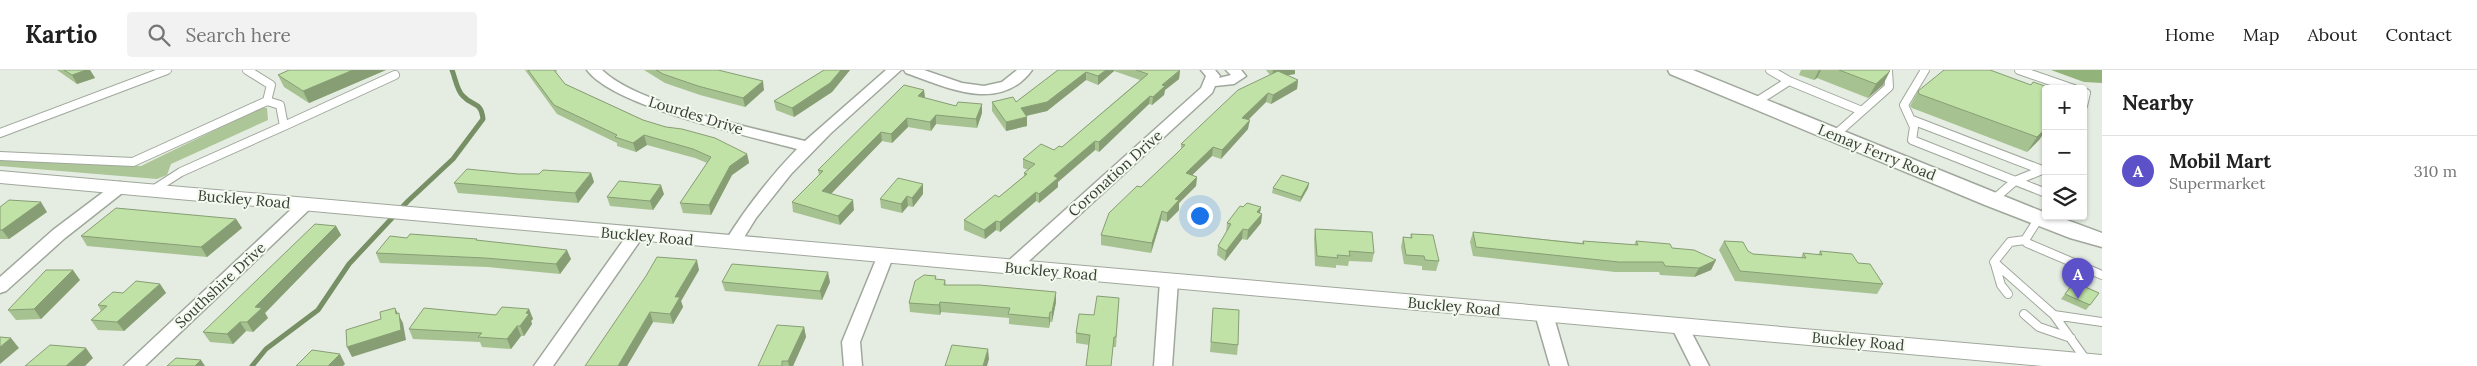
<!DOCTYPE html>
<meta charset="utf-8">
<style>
body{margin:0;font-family:Lora,serif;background:#f2f2f2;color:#222}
.controls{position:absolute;right:15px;top:15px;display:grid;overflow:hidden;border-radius:5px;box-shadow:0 1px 4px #0004}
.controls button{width:45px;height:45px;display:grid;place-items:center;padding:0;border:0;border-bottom:1px solid #e0e0e0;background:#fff;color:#222;font:25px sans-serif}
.you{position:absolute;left:1199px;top:145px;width:18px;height:18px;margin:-12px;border:4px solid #fff;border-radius:50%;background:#1a73e8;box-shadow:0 0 0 8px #1a73e833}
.badge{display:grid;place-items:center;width:32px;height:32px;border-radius:50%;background:#5c51c9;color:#fff;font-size:16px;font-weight:700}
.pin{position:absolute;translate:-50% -41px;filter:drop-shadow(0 1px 2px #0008)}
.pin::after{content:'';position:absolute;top:26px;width:18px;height:15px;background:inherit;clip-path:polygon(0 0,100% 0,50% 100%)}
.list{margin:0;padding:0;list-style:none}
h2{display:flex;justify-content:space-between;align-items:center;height:65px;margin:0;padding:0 20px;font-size:21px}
h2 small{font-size:16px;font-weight:400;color:#767676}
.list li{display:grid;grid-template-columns:32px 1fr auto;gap:15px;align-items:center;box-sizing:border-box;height:70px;padding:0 20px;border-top:1px solid #e0e0e0}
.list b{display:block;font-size:19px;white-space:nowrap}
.list p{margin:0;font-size:16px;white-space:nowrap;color:#767676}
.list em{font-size:16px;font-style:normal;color:#767676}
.icon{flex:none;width:28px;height:28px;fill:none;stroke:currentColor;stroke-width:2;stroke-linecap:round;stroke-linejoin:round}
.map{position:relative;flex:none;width:2102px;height:296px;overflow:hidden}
header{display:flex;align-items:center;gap:30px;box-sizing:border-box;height:70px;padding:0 25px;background:#fff;border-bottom:1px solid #e0e0e0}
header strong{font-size:24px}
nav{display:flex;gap:28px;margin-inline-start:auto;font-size:18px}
.search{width:350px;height:45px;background:#f2f2f2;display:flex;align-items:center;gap:12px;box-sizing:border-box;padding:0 18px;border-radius:5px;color:#767676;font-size:19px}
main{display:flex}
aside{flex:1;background:#fff}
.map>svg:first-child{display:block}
</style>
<header>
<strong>Kartio</strong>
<div class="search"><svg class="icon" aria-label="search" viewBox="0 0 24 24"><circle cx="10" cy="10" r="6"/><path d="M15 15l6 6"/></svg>Search here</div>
<nav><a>Home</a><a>Map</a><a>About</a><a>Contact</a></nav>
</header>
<main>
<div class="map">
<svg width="2102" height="296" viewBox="0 0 2102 296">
<rect width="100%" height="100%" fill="#e5ece1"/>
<path fill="#acc698" d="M 262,37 L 267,38 L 268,50 L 171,94 L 167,105 L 157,109 L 0,96 L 0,90 L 141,96 Z"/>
<path fill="#92b379" d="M 2051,0 L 2102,0 L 2102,13 L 2084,12 Z"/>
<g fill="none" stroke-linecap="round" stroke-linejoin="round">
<path stroke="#778f64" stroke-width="5" d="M 252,296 L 266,279 L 318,240 L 349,194 L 408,131 L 453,89 L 483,49 C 481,31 473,37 463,26 C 457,21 455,7 452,0"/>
<g stroke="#a0a79c" stroke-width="10">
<path id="service" d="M 1770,0 L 1789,11
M 1925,0 L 1904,35 L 1914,57 L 1912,70 L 2046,123
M 2019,0 L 2074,19
M 2083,22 L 2086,23 L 2083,36
M 1756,32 L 1789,11 L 1862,41 L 1835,65
M 1862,41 L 1889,17 L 1888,0
M 1912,50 L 2042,100
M 284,56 L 395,5
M 0,63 L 167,0
M 0,86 L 133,92 L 267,31
M 153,120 L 181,102 L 284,56 L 280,35 L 267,31 L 271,15 L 247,0
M 1993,130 L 2015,111 L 2042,100
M 2039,148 L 2025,170 L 2027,173 L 2102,205
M 2025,170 L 2010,172 L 1994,192 L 2054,245 L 2102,252
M 1995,194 L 2001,215 L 2008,224
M 2024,244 L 2039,257 L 2071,268
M 2054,245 L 2086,290"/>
</g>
<g stroke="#a0a79c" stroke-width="3">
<path id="minor" d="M 587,0 L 602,0 C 638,35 753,58 805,71 L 886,0 L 901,0 L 831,63 L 791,104 L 756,148 L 738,177 L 726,177 L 724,173 C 745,139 769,108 797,79 C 750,66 614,37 587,0 Z
M 904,0 L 924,0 L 962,13 L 984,16 L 1002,12 L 1017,0 L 1032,0 C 1000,44 946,17 906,3 Z
M 1201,0 L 1215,0 L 1220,6 L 1219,8 L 1231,5 L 1226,0 L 1241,0 L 1246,6 L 1234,14 L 1215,16 L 1212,23 L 1018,201 L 1006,201 L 1003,197 L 1006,193 L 1201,18 L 1206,6 Z
M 120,112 L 126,114 L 128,117 L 126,120 L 65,168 L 6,221 L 0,223 L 0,207 L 53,160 L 114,114 Z
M 306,129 L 314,134 L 312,137 L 145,296 L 124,296 L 300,131 Z
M 636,160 L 642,161 L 644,165 L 553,296 L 534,296 L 630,161 Z
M 885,182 L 891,183 L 893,187 L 860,272 L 862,296 L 844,296 L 842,272 L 877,187 L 879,183 Z
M 1169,205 L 1175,207 L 1178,211 L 1172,296 L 1154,296 L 1160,211 L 1163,207 Z
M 1544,238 L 1550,240 L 1553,244 L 1568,296 L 1550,296 L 1535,244 L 1538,240 Z
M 1680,250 L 1686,252 L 1709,296 L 1691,296 L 1671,256 L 1674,252 Z"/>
</g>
<g stroke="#a0a79c" stroke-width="2">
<path id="tertiary" d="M 0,101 L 2102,285 L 2102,296 L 2043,296 L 0,113 Z"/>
</g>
<g stroke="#a0a79c" stroke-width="3">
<path id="secondary" d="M 1668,0 L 1693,0 L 2046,143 L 2046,146 L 2056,146 L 2102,163 L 2102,177 L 2070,168 L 1985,135 L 1670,4 Z"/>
</g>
<use href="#service" stroke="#fff" stroke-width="8"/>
<use href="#minor" fill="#fff" fill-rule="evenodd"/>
<use href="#tertiary" fill="#fff" fill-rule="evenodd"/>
<use href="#secondary" fill="#fff" fill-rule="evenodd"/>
</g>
<path fill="#a6c290" d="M 57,0 L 90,0 L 95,8 L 77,14 Z
M 289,0 L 386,0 L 309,33 L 284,17 L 278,5 Z
M 525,0 L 557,0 L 556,3 L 565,14 L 643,50 L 747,84 L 749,93 L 732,105 L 711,145 L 683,143 L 680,133 L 707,93 L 695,88 L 647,75 L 636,82 L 617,76 L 617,73 L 557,44 Z
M 644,0 L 718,0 L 764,20 L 745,37 L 700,25 L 665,13 Z
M 824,0 L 850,0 L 832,22 L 794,47 L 776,40 L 774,31 Z
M 1058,0 L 1180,0 L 1179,9 L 1165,20 L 1164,25 L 1152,35 L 1149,34 L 1099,82 L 1095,80 L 1058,112 L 1058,117 L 1039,133 L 1036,131 L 1000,162 L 996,160 L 985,169 L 964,160 L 964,150 L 999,127 L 1024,106 L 1024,103 L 1028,100 L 1023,98 L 1023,89 L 1062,77 L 1140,10 L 1114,1 L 1098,15 L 1086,10 L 1047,41 L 1026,46 L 1027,56 L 1006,61 L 992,41 L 992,32 L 1016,32 Z
M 1266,0 L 1295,0 L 1295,4 L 1287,5 L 1298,10 L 1297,19 L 1271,34 L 1266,32 L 1248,50 L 1248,59 L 1221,89 L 1212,86 L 1192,105 L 1197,107 L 1196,116 L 1179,133 L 1179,140 L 1167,152 L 1161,150 L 1151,183 L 1101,175 L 1101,165 L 1141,117 L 1181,80 L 1181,74 L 1270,5 Z
M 1801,0 L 1888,0 L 1883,15 L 1868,28 L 1817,8 L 1814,10 L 1799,5 Z
M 2031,15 L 2046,19 L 2046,60 L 2039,70 L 2027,82 L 1912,38 L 1910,36 L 1918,21 Z
M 924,20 L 925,28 L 956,36 L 982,34 L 982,43 L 977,58 L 936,54 L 931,61 L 908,57 L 892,73 L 882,71 L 831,124 L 854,140 L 840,155 L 793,142 L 792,132 L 819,106 L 818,100 Z
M 591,103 L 594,112 L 578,133 L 458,123 L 454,113 L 518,104 L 539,104 Z
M 1309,113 L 1308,118 L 1300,132 L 1272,123 L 1273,118 Z
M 664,124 L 653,140 L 610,136 L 607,127 Z
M 923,124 L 913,137 L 908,136 L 902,143 L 881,138 L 880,129 Z
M 0,137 L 47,142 L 9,169 L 0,169 Z
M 1243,137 L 1261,137 L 1260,143 L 1262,144 L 1261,153 L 1247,170 L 1242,169 L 1225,191 L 1217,185 L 1218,176 L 1226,163 L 1227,153 Z
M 236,149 L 242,158 L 207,187 L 87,176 L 81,166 Z
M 336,156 L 341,165 L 265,243 L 268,248 L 253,262 L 246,261 L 233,274 L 210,272 L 203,262 Z
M 1315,159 L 1374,183 L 1372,192 L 1349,191 L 1348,196 L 1336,195 L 1336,198 L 1315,196 L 1314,168 Z
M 1473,162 L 1582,173 L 1583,171 L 1634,175 L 1636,171 L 1672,178 L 1716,190 L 1711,200 L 1694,207 L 1660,205 L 1659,202 L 1615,202 L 1473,186 L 1470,172 Z
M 1411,164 L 1439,191 L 1436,201 L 1422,200 L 1422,196 L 1404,194 L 1401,177 L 1403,167 L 1410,168 Z
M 407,168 L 478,170 L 571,189 L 560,204 L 488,197 L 380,193 L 376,183 Z
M 1724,171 L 1753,184 L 1801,188 L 1803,183 L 1818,185 L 1820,181 L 1858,193 L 1883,214 L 1877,224 L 1735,211 L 1719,180 Z
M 699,200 L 681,231 L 683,237 L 673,254 L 653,252 L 627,296 L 585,296 Z
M 936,206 L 936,209 L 945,210 L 946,215 L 1056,232 L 1052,252 L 1050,252 L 1049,258 L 1009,254 L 1009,248 L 941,242 L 940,245 L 910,242 L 909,233 Z
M 80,210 L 41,249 L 16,250 L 8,240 Z
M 722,212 L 830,212 L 822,230 L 725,221 Z
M 2074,212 L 2099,223 L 2086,240 L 2061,229 Z
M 160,214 L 166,223 L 124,261 L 98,260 L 91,250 L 101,241 L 98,235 Z
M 1119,228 L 1116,277 L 1113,277 L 1111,296 L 1086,296 L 1089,275 L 1076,273 L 1076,263 L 1094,245 Z
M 1213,238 L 1238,275 L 1237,285 L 1210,282 Z
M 529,239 L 533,249 L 531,251 L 532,254 L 524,266 L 521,266 L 511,279 L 482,277 L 480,272 L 413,269 L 409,259 Z
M 804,257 L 806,267 L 793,296 L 758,296 Z"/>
<path fill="#879e75" d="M 86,0 L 90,0 L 95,8 L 77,14 L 72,5 Z
M 353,0 L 386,0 L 309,33 L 303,21 Z
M 841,0 L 850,0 L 832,22 L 794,47 L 792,38 Z
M 1106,0 L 1114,0 L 1114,1 L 1098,15 L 1098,6 Z
M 1180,0 L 1179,9 L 1165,20 L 1164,25 L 1152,35 L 1153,27 L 1162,15 Z
M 1273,0 L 1295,0 L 1295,4 L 1272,8 Z
M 1819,0 L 1821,0 L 1817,8 L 1814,10 Z
M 1890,1 L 1883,15 L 1868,28 L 1876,14 Z
M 1086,2 L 1086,10 L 1047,41 L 1021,47 L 1021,38 Z
M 1298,10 L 1297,19 L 1271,34 L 1273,25 Z
M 763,11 L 764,20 L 745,37 L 743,28 Z
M 924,20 L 925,29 L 918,26 Z
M 1268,23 L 1266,32 L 1241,57 L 1242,48 Z
M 1150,26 L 1149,34 L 1099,82 L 1099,72 Z
M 982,34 L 982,43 L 977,58 L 976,49 Z
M 936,45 L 936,54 L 931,61 L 930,52 Z
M 1027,47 L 1027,56 L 1006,61 L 1006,52 Z
M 907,48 L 908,57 L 892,73 L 891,64 Z
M 2046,48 L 2046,53 L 2033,67 L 2042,53 Z
M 1250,50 L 1248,59 L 1221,89 L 1222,80 Z
M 2046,58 L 2046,60 L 2039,70 L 2027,82 L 2037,67 Z
M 881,62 L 882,71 L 824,131 L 822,121 Z
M 644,65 L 647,75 L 636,82 L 633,73 Z
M 1095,71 L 1095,80 L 1058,112 L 1058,117 L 1039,133 L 1039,124 L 1054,106 Z
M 1213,77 L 1212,86 L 1185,112 L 1186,103 Z
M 747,84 L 749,93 L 732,105 L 711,145 L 709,135 L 730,96 Z
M 591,103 L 594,112 L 578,133 L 575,123 Z
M 1197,107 L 1196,116 L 1179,133 L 1179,140 L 1167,152 L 1167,143 L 1175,129 Z
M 1309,113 L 1308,118 L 1300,132 L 1301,127 Z
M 923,114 L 923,124 L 913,137 L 912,128 Z
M 661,115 L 664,124 L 653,140 L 650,131 Z
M 1036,122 L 1036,131 L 1000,162 L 1000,152 Z
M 907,126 L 908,136 L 902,143 L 901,134 Z
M 853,130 L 854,140 L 840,155 L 838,146 Z
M 41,132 L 47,142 L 9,169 L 2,160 Z
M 1261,137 L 1259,147 L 1262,144 L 1261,153 L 1247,170 L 1248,160 L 1257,142 Z
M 1162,141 L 1161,150 L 1151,183 L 1152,173 Z
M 236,149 L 242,158 L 207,187 L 201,177 Z
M 996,151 L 996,160 L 985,169 L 984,160 Z
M 336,156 L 341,165 L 265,243 L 268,248 L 253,262 L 247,252 L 255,237 Z
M 1243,159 L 1242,169 L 1225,191 L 1226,181 Z
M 567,180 L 571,189 L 560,204 L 556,194 Z
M 697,190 L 699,200 L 681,231 L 683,237 L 673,254 L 670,244 L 675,227 Z
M 1716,190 L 1711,200 L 1694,207 L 1699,198 Z
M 73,200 L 80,210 L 41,249 L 34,239 Z
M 828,202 L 830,212 L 822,230 L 820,221 Z
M 160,214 L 166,223 L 124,261 L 117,252 Z
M 1056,222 L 1056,232 L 1052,252 L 1052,242 Z
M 940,232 L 941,242 L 940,245 L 939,235 Z
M 395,238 L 403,253 L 406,270 L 352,287 L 347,277 L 396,244 Z
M 529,239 L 533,249 L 531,251 L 532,254 L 524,266 L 520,256 L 526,243 Z
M 650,242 L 653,252 L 627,296 L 618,296 Z
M 1050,242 L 1050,252 L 1049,258 L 1049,248 Z
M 240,252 L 246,261 L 233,274 L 227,264 Z
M 517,256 L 521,266 L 511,279 L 507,269 Z
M 804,257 L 806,267 L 793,296 L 789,296 L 788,291 Z
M 11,268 L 19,278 L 0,294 L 0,277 Z
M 86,278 L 93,288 L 85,296 L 66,296 Z
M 988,279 L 989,289 L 987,296 L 983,296 Z
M 340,284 L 345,294 L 343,296 L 328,296 Z
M 201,290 L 205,296 L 195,296 Z"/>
<path fill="#c1e2a7" stroke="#879e75" d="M 64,0 L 86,0 L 72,5 Z
M 289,0 L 353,0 L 303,21 L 278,5 Z
M 528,0 L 554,0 L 565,14 L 643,50 L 666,57 L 682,59 L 715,68 L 747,84 L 730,96 L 709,135 L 680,133 L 711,87 L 693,79 L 644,65 L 633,73 L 615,67 L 617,65 L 554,35 Z
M 656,0 L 718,0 L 763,11 L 743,28 L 698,16 L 663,4 Z
M 824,0 L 841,0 L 830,13 L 792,38 L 774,31 Z
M 1058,0 L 1106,0 L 1098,6 L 1086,2 L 1047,32 L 1021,38 L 1027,47 L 1006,52 L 992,32 L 1013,27 L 1016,32 Z
M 1136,0 L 1180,0 L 1162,15 L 1165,16 L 1153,27 L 1150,26 L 1099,72 L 1095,71 L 1054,106 L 1058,108 L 1039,124 L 1036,122 L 1000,152 L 996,151 L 984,160 L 964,150 L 995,125 L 999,127 L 1027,104 L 1024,103 L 1035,94 L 1023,89 L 1041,74 L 1054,80 L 1059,76 L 1062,77 L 1148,4 Z
M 1839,0 L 1888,0 L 1890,1 L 1876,14 Z
M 1944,0 L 1990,0 L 2031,15 L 2033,12 L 2054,19 L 2046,19 L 2046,48 L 2042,53 L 2046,54 L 2046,58 L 2037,67 L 1919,24 L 1918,21 Z
M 1278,1 L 1298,10 L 1273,25 L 1268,23 L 1242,48 L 1250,50 L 1222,80 L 1213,77 L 1186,103 L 1197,107 L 1175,129 L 1179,130 L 1167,143 L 1162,141 L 1152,173 L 1101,165 L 1109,143 L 1137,116 L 1141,117 L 1176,84 L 1185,75 L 1181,74 L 1238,20 Z
M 904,15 L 924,20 L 918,26 L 956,36 L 958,32 L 982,34 L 976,49 L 936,45 L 930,52 L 907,48 L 891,64 L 881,62 L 822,121 L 853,130 L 838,146 L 792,132 L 823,101 L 818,100 Z
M 467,99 L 518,104 L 539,104 L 543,100 L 591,103 L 575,123 L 454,113 Z
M 1282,105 L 1309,113 L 1301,127 L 1273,118 Z
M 898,108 L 923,114 L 912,128 L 907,126 L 901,134 L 880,129 Z
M 619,111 L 661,115 L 650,131 L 607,127 Z
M 9,130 L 41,132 L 2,160 L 0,160 L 0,137 Z
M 1247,133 L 1261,137 L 1257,142 L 1262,144 L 1248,160 L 1243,159 L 1226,181 L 1218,176 L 1231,154 L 1227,153 L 1240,136 L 1243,137 Z
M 116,138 L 236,149 L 201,177 L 81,166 Z
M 315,154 L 336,156 L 255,237 L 262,238 L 247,252 L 240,252 L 227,264 L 203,262 Z
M 1315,159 L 1372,162 L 1374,183 L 1349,181 L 1350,186 L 1337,185 L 1338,188 L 1317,186 Z
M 1473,162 L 1584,174 L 1583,171 L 1638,175 L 1636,171 L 1670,174 L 1672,178 L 1694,180 L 1716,190 L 1699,198 L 1665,196 L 1663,192 L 1619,192 L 1476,177 Z
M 410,164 L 477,169 L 476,170 L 567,180 L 556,194 L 485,188 L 376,183 L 390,166 L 407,168 Z
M 1411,164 L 1433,165 L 1439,191 L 1425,190 L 1424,186 L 1406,185 L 1403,167 L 1412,168 Z
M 1724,171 L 1743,172 L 1748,181 L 1753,184 L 1806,188 L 1803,183 L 1822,185 L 1820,181 L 1852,184 L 1858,193 L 1870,194 L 1883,214 L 1740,201 Z
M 657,187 L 697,190 L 675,227 L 680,227 L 670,244 L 650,242 L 618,296 L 585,296 L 646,206 Z
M 732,194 L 828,202 L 820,221 L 722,212 Z
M 46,200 L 73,200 L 34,239 L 8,240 Z
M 924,205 L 936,206 L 935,209 L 945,210 L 944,215 L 979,215 L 1056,222 L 1052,242 L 1050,242 L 1049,248 L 1008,244 L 1010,238 L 940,232 L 939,235 L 909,233 L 915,211 Z
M 136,211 L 160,214 L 117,252 L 91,250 L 107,236 L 98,235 L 113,222 L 123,223 Z
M 2074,212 L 2099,223 L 2090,235 L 2065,224 Z
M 1097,226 L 1119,228 L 1116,267 L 1114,267 L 1111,296 L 1086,296 L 1090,265 L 1076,263 L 1079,244 L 1094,245 Z
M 502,237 L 529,239 L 526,243 L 529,244 L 520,256 L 517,256 L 507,269 L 478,267 L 482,263 L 409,259 L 424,238 L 496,245 Z
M 395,238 L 396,244 L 399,243 L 401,260 L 347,277 L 346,260 L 381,249 L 380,242 Z
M 1213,238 L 1239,240 L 1238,275 L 1211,272 Z
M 777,255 L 804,257 L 788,291 L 782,291 L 782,296 L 758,296 Z
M 0,267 L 11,268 L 0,277 Z
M 50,275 L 86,278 L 66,296 L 25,296 Z
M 952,275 L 988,279 L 983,296 L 945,296 Z
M 312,280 L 340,284 L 328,296 L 296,296 Z
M 176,288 L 201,290 L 195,296 L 167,296 Z"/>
<g text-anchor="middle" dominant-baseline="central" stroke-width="4" stroke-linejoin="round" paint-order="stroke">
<g font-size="15" fill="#393c37" stroke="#f3faee">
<text transform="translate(696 45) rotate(17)">Lourdes Drive</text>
<text transform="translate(1877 82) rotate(22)">Lemay Ferry Road</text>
<text transform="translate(1115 103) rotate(-42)">Coronation Drive</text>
<text transform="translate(244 129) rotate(5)">Buckley Road</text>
<text transform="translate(647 166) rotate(5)">Buckley Road</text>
<text transform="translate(1051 201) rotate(5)">Buckley Road</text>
<text transform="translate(220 215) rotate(-43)">Southshire Drive</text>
<text transform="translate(1454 236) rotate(5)">Buckley Road</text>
<text transform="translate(1858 271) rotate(5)">Buckley Road</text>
</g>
</g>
</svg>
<div class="controls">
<button>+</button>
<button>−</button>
<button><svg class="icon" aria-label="layers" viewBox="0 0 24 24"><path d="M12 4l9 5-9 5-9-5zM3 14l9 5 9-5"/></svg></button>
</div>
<div class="you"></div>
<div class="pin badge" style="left:2078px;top:229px">A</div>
</div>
<aside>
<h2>Nearby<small></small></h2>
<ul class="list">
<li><span class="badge">A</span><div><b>Mobil Mart</b><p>Supermarket</p></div><em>310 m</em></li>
</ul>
</aside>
</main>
